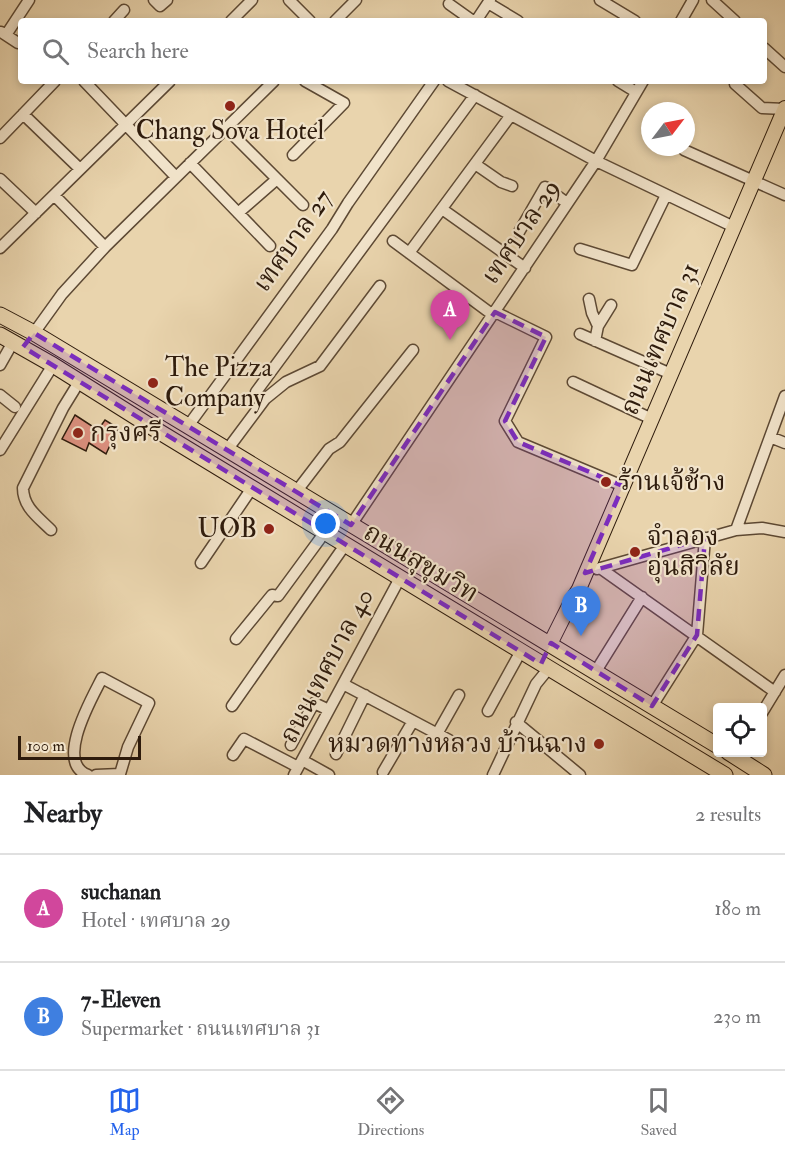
<!DOCTYPE html>
<meta charset="utf-8">
<style>
body{margin:0;font-family:"IM FELL Double Pica","Noto Serif Thai",serif;background:#f6f6f6;color:#202124}
.controls{position:absolute;right:18px;bottom:18px;display:grid;overflow:hidden;border-radius:6px;box-shadow:0 3px 9px #0003}
.controls button{width:54px;height:54px;display:grid;place-items:center;padding:0;border:0;border-bottom:2px solid #e0e0e0;background:#fff;color:#202124;font:30px sans-serif}
.compass{position:absolute;left:641px;top:102px;width:54px;height:54px;border-radius:50%;background:#fff;box-shadow:0 3px 9px #0003;rotate:58deg}
.scale{position:absolute;left:18px;bottom:15px;width:123px;box-sizing:border-box;padding-left:6px;border:3px solid #2e1b0c;border-top:0;font-size:16px;line-height:21px;white-space:nowrap;color:#2e1b0c;-webkit-text-stroke:4px #f1e3ca;paint-order:stroke}
.you{position:absolute;left:326px;top:524px;width:21px;height:21px;margin:-15px;border:4px solid #fff;border-radius:50%;background:#1a73e8;box-shadow:0 0 0 9px #1a73e833}
.badge{display:grid;place-items:center;width:39px;height:39px;border-radius:50%;background:#2563eb;color:#fff;font-size:20px;font-weight:700}
.pin{position:absolute;translate:-50% -50px;filter:drop-shadow(0 2px 3px #0008)}
.pin::after{content:'';position:absolute;top:32px;width:21px;height:18px;background:inherit;clip-path:polygon(0 0,100% 0,50% 100%)}
.list{margin:0;padding:0;list-style:none}
h2{display:flex;justify-content:space-between;align-items:center;height:78px;margin:0;padding:0 24px;font-size:26px}
h2 small{font-size:20px;font-weight:400;color:#757577}
.list li{display:grid;grid-template-columns:39px 1fr auto;gap:18px;align-items:center;box-sizing:border-box;height:108px;padding:0 24px;border-top:2px solid #e0e0e0}
.list b{display:block;font-size:22px;white-space:nowrap}
.list p{margin:0;font-size:20px;white-space:nowrap;color:#757577}
.list em{font-size:20px;font-style:normal;color:#757577}
.icon{flex:none;width:33px;height:33px;fill:none;stroke:currentColor;stroke-width:2;stroke-linecap:round;stroke-linejoin:round}
.map{position:relative;flex:none;width:785px;height:775px;overflow:hidden}
.search{position:absolute;background:#fff;box-shadow:0 3px 9px #0003;left:18px;right:18px;top:18px;height:66px;display:flex;align-items:center;gap:15px;box-sizing:border-box;padding:0 21px;border-radius:6px;color:#757577;font-size:22px}
.sheet{height:294px;background:#fff}
nav{display:flex;justify-content:space-around;align-items:center;box-sizing:border-box;height:84px;border-top:2px solid #e0e0e0;background:#fff;font-size:16px;color:#757577}
nav a{display:grid;justify-items:center;gap:3px}
nav .on{color:#2563eb}
.map>svg:first-child{display:block}
</style>
<div class="map">
<svg width="785" height="775" viewBox="0 0 785 775">
<rect width="100%" height="100%" fill="#e9d4ad"/>
<filter id="stains"><feTurbulence type="fractalNoise" baseFrequency=".00333" numOctaves="4"/><feColorMatrix values="0 0 0 0 .2 0 0 0 0 .09 0 0 0 0 .02 0 0 0 .5 -.17"/></filter>
<radialGradient id="worn" r=".72"><stop offset=".6" stop-color="#630" stop-opacity="0"/><stop offset="1" stop-color="#630" stop-opacity=".3"/></radialGradient>
<path fill="#dc907f" stroke="#2e1b0c" stroke-width="1.5" d="M 75,415 L 98,430 L 105,420 L 118,428 L 106,454 L 89,443 L 86,451 L 62,439 Z"/>
<g fill="none" stroke-linecap="round" stroke-linejoin="round">
<g stroke="#5d4934" stroke-width="13">
<path id="minor" d="M 154,0 L 160,6 L 167,0
M 289,0 L 310,21
M 600,0 L 635,21
M 712,0 L 735,21
M 488,3 L 518,21
M 449,4 L 473,21
M 114,21 L 124,10
M 231,21 L 252,0
M 335,21 L 356,0
M 476,21 L 490,0
M 681,21 L 693,0
M 1,32 L 18,43
M 6,35 L 29,0
M 764,48 L 785,67
M 84,81 L 176,177
M 448,81 L 596,161 L 734,227
M 618,81 L 636,92
M 735,84 L 762,108 L 785,109
M 23,114 L 80,169
M 226,128 L 303,205
M 0,138 L 55,81
M 684,150 L 785,195
M 293,155 L 344,103 L 305,81
M 190,163 L 270,246
M 475,164 L 501,182 L 512,186
M 0,179 L 36,213
M 54,195 L 105,247
M 442,209 L 525,268
M 238,213 L 277,179
M 519,232 L 545,187 L 567,203
M 393,241 L 493,315
M 0,248 L 170,81
M 580,249 L 632,265 L 666,195
M 409,253 L 511,115
M 589,299 L 592,313 L 598,326 L 595,341
M 495,312 L 546,337 L 505,421 L 518,442 L 623,486
M 598,326 L 611,305
M 34,333 L 62,294 L 105,247 L 274,81
M 580,334 L 671,374
M 0,365 L 13,342
M 573,382 L 652,419
M 0,395 L 15,407
M 265,399 L 256,392 L 475,95
M 188,426 L 332,229 L 348,203 L 434,81
M 770,437 L 785,443
M 0,450 L 53,365
M 227,450 L 265,399 L 286,382 L 320,366 L 380,286
M 296,492 L 329,449 L 340,442 L 413,350
M 351,525 L 596,161 L 643,81
M 51,530 C 38,517 23,507 23,488 L 63,408 L 79,382
M 736,530 L 785,396
M 201,563 L 252,488
M 600,568 L 775,692
M 597,569 L 736,530 L 762,528 L 785,532
M 236,639 L 272,595 L 278,596 L 325,532
M 596,671 L 642,597
M 343,684 L 449,740
M 232,706 L 345,545
M 652,706 L 697,635 L 705,538
M 488,711 L 521,651
M 762,713 L 785,675
M 516,722 L 580,775
M 437,734 L 459,695
M 291,745 L 314,703 L 329,710
M 336,754 L 365,695
M 233,755 L 244,739 L 298,767
M 302,760 L 329,775
M 383,772 L 413,721
M 88,775 C 54,763 92,698 102,678 L 149,703 L 128,747 L 120,774 L 96,775
M 294,775 L 400,578
M 493,775 L 536,684 L 549,668"/>
</g>
<g stroke="#2e1b0c" stroke-width="16">
<path id="major" d="M 550,644 L 572,600 L 579,589 L 785,108"/>
</g>
<g stroke="#2e1b0c" stroke-width="17">
<path id="highway" d="M 0,315 L 34,333 L 718,746
M 0,335 L 53,365 L 158,431 L 725,775
M 728,752 L 764,775"/>
</g>
<use href="#minor" stroke="#f1e3ca" stroke-width="10"/>
<use href="#major" stroke="#e9d4ad" stroke-width="14"/>
<use href="#highway" stroke="#e9d4ad" stroke-width="15"/>
</g>
<path fill="#7b2cbf" fill-opacity="0.2" stroke="#7b2cbf" stroke-width="4.5" stroke-dasharray="12 8" stroke-linejoin="round" d="M 495,312 L 546,337 L 505,421 L 518,442 L 623,486 L 585,573 L 705,538 L 697,635 L 652,706 L 551,643 L 541,664 L 23,347 L 34,333 L 351,525 Z"/>
<g fill="#8f2418" stroke="#f1e3ca" stroke-width="2">
<circle cx="230" cy="106" r="6"/>
<circle cx="153" cy="383" r="6"/>
<circle cx="78" cy="433" r="6"/>
<circle cx="606" cy="482" r="6"/>
<circle cx="269" cy="529" r="6"/>
<circle cx="635" cy="552" r="6"/>
<circle cx="599" cy="744" r="6"/>
</g>
<g text-anchor="middle" dominant-baseline="central" stroke-width="4.5" stroke-linejoin="round" paint-order="stroke">
<g font-size="26" fill="#2e1b0c" stroke="#f1e3ca" text-anchor="start">
<text x="230" y="131" text-anchor="middle">Chang Sova Hotel</text>
<text x="165" y="368">The Pizza<tspan x="165" dy="30">Company</tspan></text>
<text x="90" y="433">กรุงศรี</text>
<text x="618" y="482">ร้านเจ้ช้าง</text>
<text x="257" y="529" text-anchor="end">UOB</text>
<text x="647" y="537">จำลอง<tspan x="647" dy="30">อุ่นสิวิลัย</tspan></text>
<text x="587" y="744" text-anchor="end">หมวดทางหลวง บ้านฉาง</text>
</g>
<g font-size="26" fill="#2e1b0c" stroke="#f1e3ca">
<text transform="translate(521 232) rotate(-56)">เทศบาล 29</text>
<text transform="translate(293 241) rotate(-55)">เทศบาล 27</text>
<text transform="translate(660 339) rotate(-67)">ถนนเทศบาล 31</text>
<text transform="translate(421 563) rotate(31)">ถนนสุขุมวิท</text>
<text transform="translate(327 666) rotate(-62)">ถนนเทศบาล 40</text>
</g>
</g>
<rect width="100%" height="100%" filter="url(#stains)"/>
<rect width="100%" height="100%" fill="url(#worn)"/>
</svg>
<div class="controls">
<button><svg class="icon" aria-label="locate" viewBox="0 0 24 24"><circle cx="12" cy="12" r="6"/><path d="M12 2v4M12 18v4M2 12h4M18 12h4"/></svg></button>
</div>
<svg class="compass" viewBox="-18 -18 36 36"><path d="M0-13l5 13h-10z" fill="#e53935"/><path d="M0 13l5-13h-10z" fill="#757577"/></svg>
<div class="scale">100 m</div>
<div class="you"></div>
<div class="pin badge" style="left:450px;top:340px;background:#d1479c">A</div>
<div class="pin badge" style="left:581px;top:636px;background:#3f7fe0">B</div>
<div class="search"><svg class="icon" aria-label="search" viewBox="0 0 24 24"><circle cx="10" cy="10" r="6"/><path d="M15 15l6 6"/></svg>Search here</div>
</div>
<section class="sheet">
<h2>Nearby<small>2 results</small></h2>
<ul class="list">
<li><span class="badge" style="background:#d1479c">A</span><div><b>suchanan</b><p>Hotel · เทศบาล 29</p></div><em>180 m</em></li>
<li><span class="badge" style="background:#3f7fe0">B</span><div><b>7-Eleven</b><p>Supermarket · ถนนเทศบาล 31</p></div><em>230 m</em></li>
</ul>
</section>
<nav>
<a class="on"><svg class="icon" aria-label="map" viewBox="0 0 24 24"><path d="M3 6l6-2 6 2 6-2v14l-6 2-6-2-6 2zM9 4v14M15 6v14"/></svg>Map</a>
<a><svg class="icon" aria-label="directions" viewBox="0 0 24 24"><path d="M12 3l9 9-9 9-9-9zM9 14v-3h6M13 9l2 2-2 2"/></svg>Directions</a>
<a><svg class="icon" aria-label="saved" viewBox="0 0 24 24"><path d="M7 4h10v16l-5-4-5 4z"/></svg>Saved</a>
</nav>
